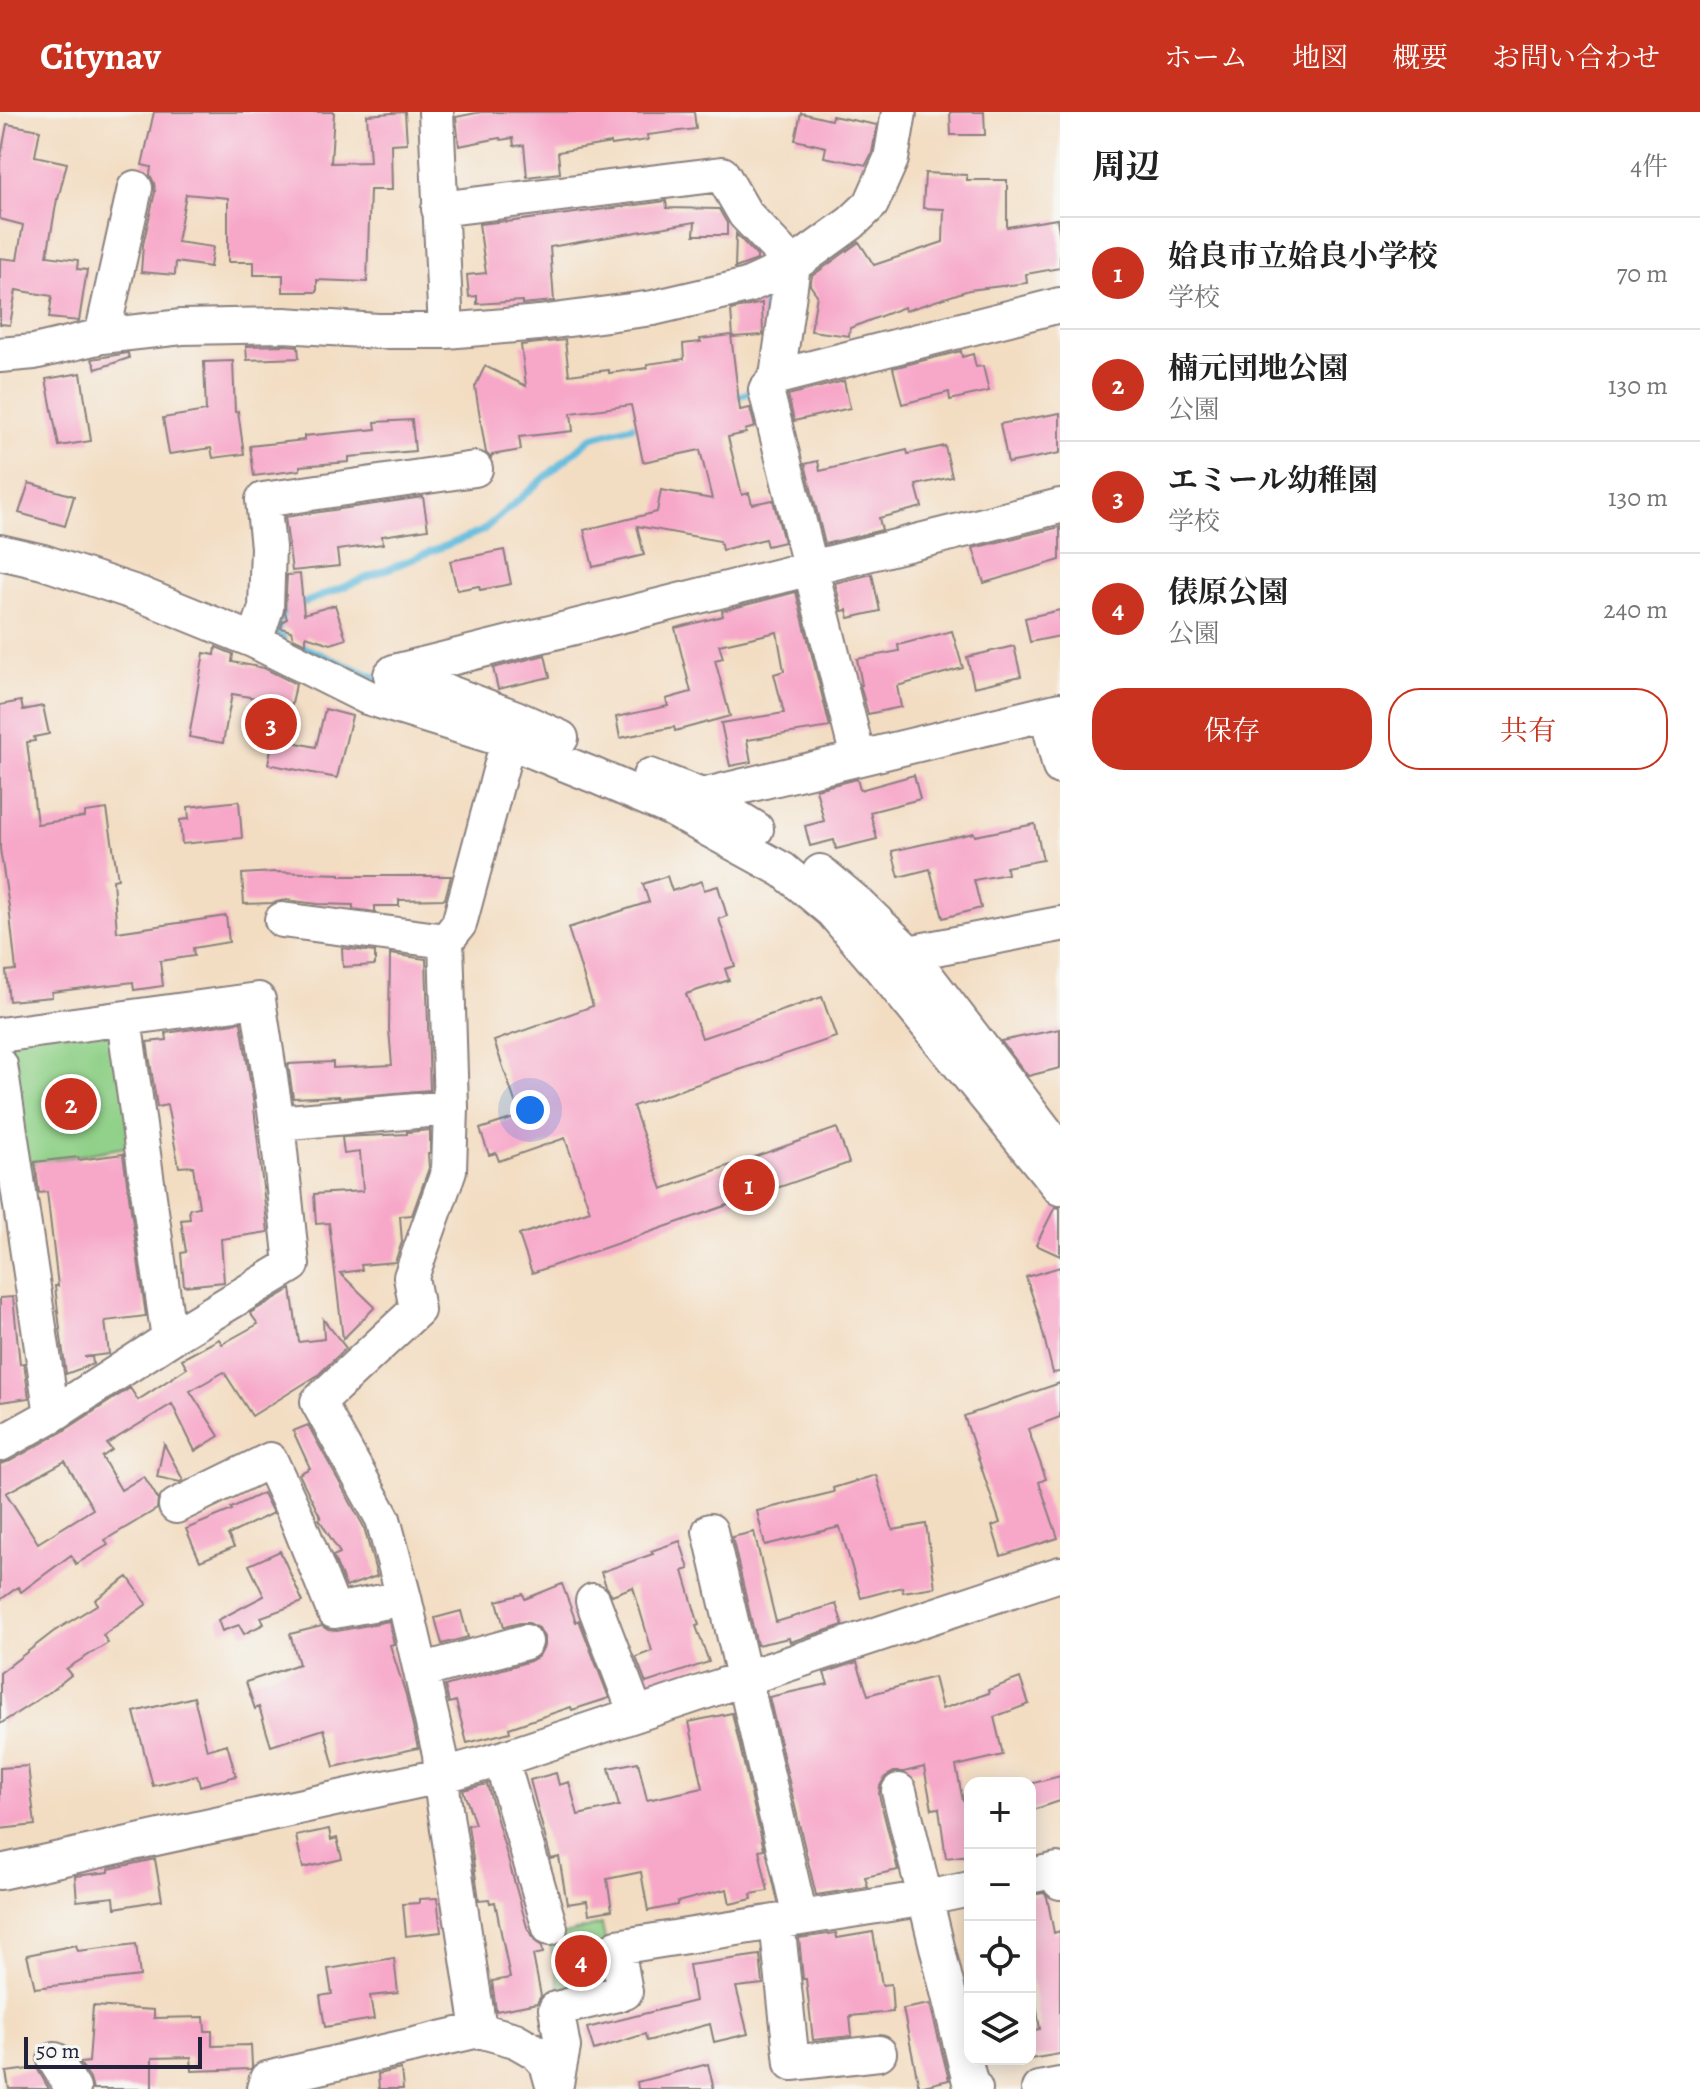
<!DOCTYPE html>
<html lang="ja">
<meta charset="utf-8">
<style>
body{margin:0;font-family:Alegreya,"Noto Serif JP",serif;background:#f2f2f2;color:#222}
.controls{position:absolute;right:24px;bottom:24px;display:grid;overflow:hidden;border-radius:16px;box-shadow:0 4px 20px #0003}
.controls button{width:72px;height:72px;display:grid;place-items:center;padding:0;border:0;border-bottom:2px solid #e0e0e0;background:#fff;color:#222;font:40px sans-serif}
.scale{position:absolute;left:24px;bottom:20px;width:178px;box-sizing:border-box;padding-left:8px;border:4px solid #22223b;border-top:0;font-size:22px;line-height:28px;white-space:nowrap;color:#22223b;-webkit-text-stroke:6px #f6f6f2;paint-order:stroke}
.you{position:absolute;left:530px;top:998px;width:28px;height:28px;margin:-20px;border:6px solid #fff;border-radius:50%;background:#1a73e8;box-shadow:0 0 0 12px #1a73e833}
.badge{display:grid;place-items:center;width:52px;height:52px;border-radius:50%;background:#c8321e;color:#fff;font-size:26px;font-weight:700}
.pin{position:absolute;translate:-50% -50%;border:4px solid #fff;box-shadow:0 2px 8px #0006}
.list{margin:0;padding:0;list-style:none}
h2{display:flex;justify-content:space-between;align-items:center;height:104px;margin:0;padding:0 32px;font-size:34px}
h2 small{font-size:26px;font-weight:400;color:#767676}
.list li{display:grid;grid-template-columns:52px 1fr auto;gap:24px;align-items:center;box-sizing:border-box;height:112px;padding:0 32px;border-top:2px solid #e0e0e0}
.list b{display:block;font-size:30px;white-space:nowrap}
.list p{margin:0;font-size:26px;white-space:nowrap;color:#767676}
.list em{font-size:26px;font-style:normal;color:#767676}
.actions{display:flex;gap:16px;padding:24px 32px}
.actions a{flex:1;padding:18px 0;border:2px solid #c8321e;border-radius:32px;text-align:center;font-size:28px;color:#c8321e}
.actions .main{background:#c8321e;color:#fff}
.icon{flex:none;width:44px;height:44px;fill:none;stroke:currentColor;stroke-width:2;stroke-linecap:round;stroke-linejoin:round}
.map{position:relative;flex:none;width:1060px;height:1977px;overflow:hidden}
header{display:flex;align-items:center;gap:48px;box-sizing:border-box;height:112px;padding:0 40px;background:#c8321e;color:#fff}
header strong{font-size:38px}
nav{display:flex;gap:44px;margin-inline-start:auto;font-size:28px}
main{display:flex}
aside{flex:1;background:#fff}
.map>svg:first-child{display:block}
</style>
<header>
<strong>Citynav</strong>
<nav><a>ホーム</a><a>地図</a><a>概要</a><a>お問い合わせ</a></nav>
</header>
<main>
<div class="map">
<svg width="1060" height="1977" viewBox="0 0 1060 1977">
<rect width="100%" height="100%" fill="#f6f6f2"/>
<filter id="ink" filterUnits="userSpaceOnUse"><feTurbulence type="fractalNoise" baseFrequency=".0125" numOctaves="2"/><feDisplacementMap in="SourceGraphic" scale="16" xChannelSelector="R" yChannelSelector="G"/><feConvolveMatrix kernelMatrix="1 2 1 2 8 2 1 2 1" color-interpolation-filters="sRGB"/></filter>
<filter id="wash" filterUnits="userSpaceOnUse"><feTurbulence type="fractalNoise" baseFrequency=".006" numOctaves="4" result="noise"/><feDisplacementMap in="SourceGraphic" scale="32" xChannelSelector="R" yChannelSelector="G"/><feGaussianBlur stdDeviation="1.8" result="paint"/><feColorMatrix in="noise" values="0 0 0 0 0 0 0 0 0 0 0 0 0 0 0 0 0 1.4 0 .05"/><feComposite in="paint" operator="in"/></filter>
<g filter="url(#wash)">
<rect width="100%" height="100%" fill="#f3ddc2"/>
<path fill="#8fd087" stroke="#587961" stroke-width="2" d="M 124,907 L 142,1032 L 16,1055 L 0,923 Z
M 602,1812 L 613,1873 L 561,1883 L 549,1826 Z"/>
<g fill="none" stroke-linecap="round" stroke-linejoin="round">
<path stroke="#5db9db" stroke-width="7" d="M 762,183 L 768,220
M 732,286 L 749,281 L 765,247
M 283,526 L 276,523 L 284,499 L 482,419 L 592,325 L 643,311
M 305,536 L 382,568"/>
</g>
<g id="blocks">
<path fill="#f7a8c9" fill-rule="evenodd" d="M 154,0 L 334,0 L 331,51 L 370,50 L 367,3 L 405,0 L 407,31 L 391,32 L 392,78 L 370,78 L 367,170 L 317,168 L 317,180 L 283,180 L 283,163 L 254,163 L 254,150 L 228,150 L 228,86 L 186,82 L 177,130 L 213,135 L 210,155 L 176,150 L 175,163 L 141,160 L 143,133 L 155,80 L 154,71 L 150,63 L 151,55 L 142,53 Z
M 481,0 L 694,0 L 696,17 L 647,23 L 648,28 L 611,33 L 611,31 L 558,40 L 560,61 L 527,65 L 524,33 L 514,34 L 513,26 L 501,28 L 500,26 L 459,34 L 456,5 Z
M 950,0 L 984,0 L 985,23 L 951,23 Z
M 801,1 L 831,8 L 832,4 L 877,13 L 872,41 L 866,53 L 824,45 L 826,35 L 795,28 Z
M 7,12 L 40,18 L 35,44 L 67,51 L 58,87 L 57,87 L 47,144 L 78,148 L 77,157 L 87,158 L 79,209 L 49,206 L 52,184 L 16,178 L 10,213 L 0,212 L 0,146 L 17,148 L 23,113 L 0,107 L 0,49 Z
M 925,61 L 967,63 L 967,68 L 1007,68 L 1007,115 L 1057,107 L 1060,125 L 1060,156 L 1026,162 L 1027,171 L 969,178 L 905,199 L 904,195 L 850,216 L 849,224 L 811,219 L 817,183 L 810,173 L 812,164 L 859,130 L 874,153 L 943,130 L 944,97 L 923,96 Z
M 666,89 L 667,96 L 719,97 L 727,111 L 727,123 L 694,123 L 695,110 L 550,135 L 554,189 L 522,192 L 522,189 L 477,192 L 477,184 L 469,185 L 467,163 L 486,161 L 479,112 L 506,109 L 506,110 Z
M 736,122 L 757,144 L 757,148 L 735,156 Z
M 762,191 L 763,223 L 733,225 L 731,198 Z
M 731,223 L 740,298 L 750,296 L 755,315 L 745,318 L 746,321 L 728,325 L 742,383 L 749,381 L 752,392 L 773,388 L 784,430 L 767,434 L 765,427 L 722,438 L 720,429 L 637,414 L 644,443 L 593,455 L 584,418 L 657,400 L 661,378 L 712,387 L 700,338 L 643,350 L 631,293 L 571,301 L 573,319 L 519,325 L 521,338 L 492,343 L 491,346 L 486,341 L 475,275 L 485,254 L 526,274 L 521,233 L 565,228 L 569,263 L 609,258 L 609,261 L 647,256 L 647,252 L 684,247 L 683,232 L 701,230 L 700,227 Z
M 284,233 L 298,234 L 299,246 L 247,248 L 246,234 Z
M 961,239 L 962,245 L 973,242 L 976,255 L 983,254 L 989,279 L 950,288 L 949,280 L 902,292 L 893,256 Z
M 128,241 L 129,246 L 96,257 L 92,247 Z
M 233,249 L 235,300 L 238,299 L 244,342 L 213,346 L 211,336 L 169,342 L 163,306 L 206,299 L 204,250 Z
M 81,261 L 91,329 L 59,334 L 46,267 Z
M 844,269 L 850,296 L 794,309 L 788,283 Z
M 1060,301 L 1060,341 L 1008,351 L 1000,312 Z
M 412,308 L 415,339 L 349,345 L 349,350 L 300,354 L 300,358 L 254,364 L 250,334 L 304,328 L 304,324 L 376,317 L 375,310 Z
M 945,334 L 952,365 L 916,373 L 922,395 L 879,406 L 882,418 L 825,432 L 805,352 L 818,349 L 820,359 L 907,338 L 908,342 Z
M 29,371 L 74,384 L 65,414 L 19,401 Z
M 423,385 L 428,417 L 382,424 L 383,432 L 337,438 L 339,454 L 292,459 L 285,405 Z
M 1060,415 L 1060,448 L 984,471 L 973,436 Z
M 504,438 L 511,472 L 480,478 L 479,474 L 457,478 L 450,449 Z
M 300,462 L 304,502 L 335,493 L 346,527 L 331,532 L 306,524 L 306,532 L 293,526 L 291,519 L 281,516 L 283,509 L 287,507 L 285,500 L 287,463 Z
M 872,462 L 880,499 L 849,506 L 847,498 L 842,499 L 835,471 Z
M 796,480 L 830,615 L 747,628 L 751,650 L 730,654 L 721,611 L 784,601 L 774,562 L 784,559 L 777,520 L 719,533 L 723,546 L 715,548 L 730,604 L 675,619 L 674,615 L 620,626 L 616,605 L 668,594 L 666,587 L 691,580 L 675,516 L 723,504 L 722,499 Z
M 1060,498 L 1060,524 L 1030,530 L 1025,506 Z
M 952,519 L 963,556 L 897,574 L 901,595 L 868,602 L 860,573 L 862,573 L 857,547 L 899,539 L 898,533 Z
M 1014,534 L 1021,564 L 974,575 L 967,545 Z
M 216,535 L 233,542 L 232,550 L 264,556 L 296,572 L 292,592 L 232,582 L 223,631 L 189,625 L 204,541 L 215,543 Z
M 545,543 L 550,565 L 498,577 L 493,556 Z
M 21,589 L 23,598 L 43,594 L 49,622 L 34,625 L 35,629 L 27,630 L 37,712 L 85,705 L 85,700 L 107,697 L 118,767 L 113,768 L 117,820 L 226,804 L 229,830 L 193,836 L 194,844 L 160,849 L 163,874 L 134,878 L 133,870 L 52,880 L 52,885 L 9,889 L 6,859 L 16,858 L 9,795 L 0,737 L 0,593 Z
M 325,597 L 352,604 L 337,666 L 268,652 L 273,626 L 316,635 Z
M 914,663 L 920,687 L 870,700 L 877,727 L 836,737 L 834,728 L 810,734 L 805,714 L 824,709 L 816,677 L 857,667 L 860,678 Z
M 239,689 L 242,726 L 182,732 L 180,708 L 189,707 L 188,695 Z
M 1035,712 L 1043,748 L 1006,755 L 1007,762 L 974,768 L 981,796 L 943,806 L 930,757 L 899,765 L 892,739 L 974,721 L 975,724 Z
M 275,760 L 340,762 L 340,764 L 451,764 L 445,787 L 399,788 L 399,794 L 375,794 L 375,800 L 353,797 L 353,793 L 318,792 L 285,788 L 272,791 L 244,792 L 242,762 Z
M 667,764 L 672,779 L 702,769 L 704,778 L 718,774 L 727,804 L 719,807 L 735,854 L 725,857 L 729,868 L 686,882 L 702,926 L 822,885 L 836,925 L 633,994 L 662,1077 L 837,1016 L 849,1051 L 532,1161 L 519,1123 L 590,1099 L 565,1026 L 499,1049 L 496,1041 L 489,1043 L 480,1017 L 520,1004 L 494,929 L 593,894 L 568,816 L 649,790 L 643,772 Z
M 342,836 L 375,840 L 375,853 L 343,855 Z
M 390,842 L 426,847 L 430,978 L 339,986 L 339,984 L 293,986 L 288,952 L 333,950 L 333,956 L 392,953 L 389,917 Z
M 241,910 L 253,987 L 268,1120 L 221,1127 L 224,1170 L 184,1174 L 181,1141 L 186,1140 L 181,1108 L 190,1107 L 189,1097 L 199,1095 L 193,1054 L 179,1055 L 167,993 L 157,995 L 147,930 L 167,928 L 166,921 Z
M 1060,917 L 1060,956 L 1028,964 L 1001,929 Z
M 430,1018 L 430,1041 L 428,1041 L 429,1056 L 412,1103 L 400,1104 L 402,1130 L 395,1150 L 361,1153 L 362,1158 L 340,1161 L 375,1195 L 343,1227 L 329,1111 L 316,1112 L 314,1082 L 363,1079 L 360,1040 L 344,1042 L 342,1025 L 407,1022 L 407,1020 Z
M 123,1042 L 146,1204 L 105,1209 L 109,1242 L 84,1245 L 92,1244 L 93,1252 L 66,1262 L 61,1225 L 55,1174 L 58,1174 L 47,1080 L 39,1081 L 35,1050 L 78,1045 L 79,1048 Z
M 1055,1095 L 1060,1096 L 1060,1144 L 1036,1133 Z
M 1060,1155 L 1060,1260 L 1053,1261 L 1037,1198 L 1026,1165 Z
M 291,1177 L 299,1230 L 324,1227 L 323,1207 L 346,1236 L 318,1263 L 252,1304 L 224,1260 L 190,1279 L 219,1324 L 195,1339 L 172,1292 L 107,1332 L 112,1338 L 102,1345 L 121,1378 L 144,1364 L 158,1387 L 157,1397 L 105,1428 L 108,1433 L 76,1452 L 71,1443 L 21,1480 L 18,1475 L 0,1488 L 0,1352 L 10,1349 L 62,1320 L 130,1276 L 138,1288 L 187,1256 L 182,1247 L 219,1227 L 222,1232 L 258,1212 L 250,1201 ZM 65,1349 L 93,1397 L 38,1431 L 6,1381 Z
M 13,1185 L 20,1252 L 24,1251 L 29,1286 L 0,1290 L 0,1186 Z
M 1060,1271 L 1060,1305 L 1028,1317 L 1046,1367 L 1039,1370 L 1058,1426 L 1001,1444 L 992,1414 L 1000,1411 L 964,1304 Z
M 308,1313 L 364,1415 L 377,1464 L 346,1475 L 333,1444 L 340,1441 L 319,1407 L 321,1406 L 299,1362 L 310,1356 L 293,1319 Z
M 164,1332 L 183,1368 L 180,1370 L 157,1365 Z
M 876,1363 L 893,1418 L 926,1412 L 935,1475 L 903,1480 L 902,1475 L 861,1486 L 840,1415 L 765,1433 L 757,1399 L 834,1380 L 833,1376 Z
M 263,1381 L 273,1401 L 228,1423 L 234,1435 L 200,1449 L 186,1417 L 232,1398 L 231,1396 Z
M 754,1420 L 776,1510 L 836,1492 L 843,1513 L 790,1530 L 789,1526 L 757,1533 L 732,1425 Z
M 680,1429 L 689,1457 L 683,1459 L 699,1513 L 696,1514 L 709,1550 L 646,1571 L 636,1545 L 652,1539 L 633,1475 L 612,1483 L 606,1474 L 601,1460 L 653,1442 L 651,1439 Z
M 280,1439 L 303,1490 L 261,1505 L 264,1512 L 244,1522 L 239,1513 L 222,1519 L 218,1508 L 264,1484 L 249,1453 Z
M 128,1465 L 147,1492 L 103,1523 L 108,1531 L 66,1557 L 71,1563 L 51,1579 L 0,1612 L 0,1561 L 53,1520 L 98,1492 L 95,1488 Z
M 562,1472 L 576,1510 L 579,1508 L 609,1586 L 572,1598 L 571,1595 L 509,1616 L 510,1620 L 467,1631 L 456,1589 L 449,1591 L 445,1574 L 530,1549 L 539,1544 L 544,1534 L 544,1525 L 539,1516 L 529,1511 L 520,1511 L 504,1515 L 497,1489 L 523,1482 L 525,1487 Z
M 461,1499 L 468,1525 L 442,1532 L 435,1506 Z
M 389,1509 L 394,1532 L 390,1533 L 406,1583 L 418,1636 L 334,1655 L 324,1617 L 271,1634 L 259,1595 L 255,1597 L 246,1570 L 299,1552 L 290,1522 L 322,1514 L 328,1518 L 337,1519 Z
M 857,1550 L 868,1583 L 934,1565 L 942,1597 L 989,1581 L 988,1578 L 1020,1566 L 1029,1592 L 994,1605 L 1003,1643 L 956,1654 L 963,1689 L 970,1688 L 970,1743 L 946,1746 L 939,1696 L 932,1697 L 924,1655 L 904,1660 L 894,1660 L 885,1665 L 880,1674 L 879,1683 L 898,1758 L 865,1765 L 868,1775 L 816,1783 L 769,1585 L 828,1572 L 824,1561 Z
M 194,1585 L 207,1638 L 227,1632 L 236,1664 L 200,1674 L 197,1663 L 153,1674 L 134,1600 Z
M 732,1601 L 764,1737 L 759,1738 L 768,1779 L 751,1782 L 752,1787 L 730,1792 L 727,1777 L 677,1790 L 677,1793 L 648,1799 L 641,1760 L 607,1767 L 612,1798 L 589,1802 L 587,1789 L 567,1792 L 559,1745 L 551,1747 L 530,1668 L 556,1661 L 559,1673 L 569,1670 L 578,1703 L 619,1694 L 609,1656 L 638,1650 L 647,1688 L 703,1676 L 689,1610 Z
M 28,1654 L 35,1713 L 0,1717 L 0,1656 Z
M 1060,1664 L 1060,1689 L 1030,1699 L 1030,1672 Z
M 487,1672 L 527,1815 L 536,1830 L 542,1834 L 543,1841 L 533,1843 L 541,1884 L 537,1891 L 496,1899 L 492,1869 L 510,1866 L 495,1790 L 490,1791 L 489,1787 L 479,1788 L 468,1713 L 475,1712 L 463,1678 Z
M 329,1717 L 331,1728 L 337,1726 L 342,1747 L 303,1756 L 296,1724 Z
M 155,1747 L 162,1788 L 115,1796 L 114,1785 L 77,1789 L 75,1764 L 109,1760 L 109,1757 Z
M 1044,1781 L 1047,1785 L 1054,1821 L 1060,1819 L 1060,1942 L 1030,1947 L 1030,1919 L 1040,1917 L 1030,1857 L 1030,1783 Z
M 437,1786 L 441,1820 L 406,1824 L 403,1792 L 419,1791 L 419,1787 Z
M 873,1820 L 882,1873 L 891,1872 L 893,1900 L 850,1904 L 852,1924 L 813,1928 L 806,1867 L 803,1867 L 799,1826 L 836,1821 L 837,1826 Z
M 136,1832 L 140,1864 L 35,1876 L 27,1843 L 76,1833 L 78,1839 Z
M 760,1843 L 763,1872 L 736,1875 L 748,1922 L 714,1930 L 710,1912 L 647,1929 L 645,1922 L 594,1938 L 587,1916 L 695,1889 L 689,1853 Z
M 394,1846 L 398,1881 L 370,1884 L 374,1907 L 325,1915 L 320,1884 L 332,1882 L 328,1857 Z
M 930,1892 L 949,1968 L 919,1975 L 903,1897 Z
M 93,1894 L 154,1898 L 154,1906 L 204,1905 L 205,1919 L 212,1919 L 212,1934 L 251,1933 L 252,1954 L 251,1957 L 192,1959 L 191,1945 L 152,1946 L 152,1977 L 93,1977 L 90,1966 L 80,1951 L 89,1950 Z
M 708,1952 L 714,1977 L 638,1977 L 637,1970 Z
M 37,1956 L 49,1977 L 9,1977 L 6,1960 Z
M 401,1957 L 403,1977 L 379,1977 L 378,1962 Z"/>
</g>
</g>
<g filter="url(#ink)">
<use href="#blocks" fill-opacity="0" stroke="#8a807e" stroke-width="2"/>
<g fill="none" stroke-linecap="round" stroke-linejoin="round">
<g stroke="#8a807e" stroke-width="38">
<path id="minor" d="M 436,0 L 446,219
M 439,97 L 722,62 L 745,102 L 793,153 L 777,265 L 766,278 L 858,646
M 102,224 L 135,76
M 0,243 L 34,240 L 102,224 L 182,215 L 284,213 L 378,219 L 446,219 L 539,211 L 653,196 L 747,174 L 793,153 L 851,111 L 871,92 L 891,47 L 899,0
M 777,265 L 1060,193
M 0,440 L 43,450 L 142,483 L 255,529 L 367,585 L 508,629 L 593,663 L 672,697 L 783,758 L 832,799 L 886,862 L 1060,1076
M 255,529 L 266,496 L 268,435 L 263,388 L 475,357
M 394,560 L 516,606 L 561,626
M 391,563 L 394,560 L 1060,394
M 1047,601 L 1060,655
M 650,664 L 702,684 L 756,717
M 702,684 L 1060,598
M 820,760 L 857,791 L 909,841 L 1049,1024 L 1060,1036
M 282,808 L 446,829
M 896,853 L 909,841 L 1060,812
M 124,907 L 169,1227
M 0,923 L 258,888 L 277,1011 L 292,1153 L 169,1227 L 52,1303 L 0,1332
M 0,953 L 52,1303
M 277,1011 L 451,996
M 176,1394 L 270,1348 L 296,1404 L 334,1499 L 404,1486
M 710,1419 L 800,1805
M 593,1489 L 636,1602
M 421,1559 L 525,1530
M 501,1647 L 550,1816
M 899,1679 L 970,1970 L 975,1977
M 0,1760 L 440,1664 L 501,1647 L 1060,1462
M 1030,1764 L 1057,1758 L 1060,1770
M 777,1810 L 792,1951 L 879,1941
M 479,1918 L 443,1684 L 440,1642 L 404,1486 L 383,1407 L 318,1290 L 417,1198 L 411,1165 L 449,1058 L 451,996 L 446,829 L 459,812 L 508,629
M 55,1948 L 73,1977
M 264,1977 L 267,1967 L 479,1918 L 515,1928 L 536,1940 L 547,1952 L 554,1977
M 555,1977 L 563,1935 L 556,1897 L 625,1880 L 617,1835 L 927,1786 L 970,1777
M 1039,1977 L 1060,1973"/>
</g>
<use href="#minor" stroke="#fff" stroke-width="34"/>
</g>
</g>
</svg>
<div class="controls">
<button>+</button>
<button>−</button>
<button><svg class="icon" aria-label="locate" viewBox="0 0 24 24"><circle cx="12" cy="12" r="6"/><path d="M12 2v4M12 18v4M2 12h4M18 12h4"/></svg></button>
<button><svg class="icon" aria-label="layers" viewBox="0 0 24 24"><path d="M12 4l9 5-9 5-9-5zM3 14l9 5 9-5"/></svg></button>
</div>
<div class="scale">50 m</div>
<div class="you"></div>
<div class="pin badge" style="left:749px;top:1073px">1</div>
<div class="pin badge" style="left:71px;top:992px">2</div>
<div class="pin badge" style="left:271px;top:612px">3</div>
<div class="pin badge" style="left:581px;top:1849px">4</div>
</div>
<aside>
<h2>周辺<small>4件</small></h2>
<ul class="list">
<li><span class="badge">1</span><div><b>姶良市立姶良小学校</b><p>学校</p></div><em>70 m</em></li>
<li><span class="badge">2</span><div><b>楠元団地公園</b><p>公園</p></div><em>130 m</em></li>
<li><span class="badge">3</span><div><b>エミール幼稚園</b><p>学校</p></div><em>130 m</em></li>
<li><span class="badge">4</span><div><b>俵原公園</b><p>公園</p></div><em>240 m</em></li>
</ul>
<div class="actions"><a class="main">保存</a><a>共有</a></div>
</aside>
</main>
